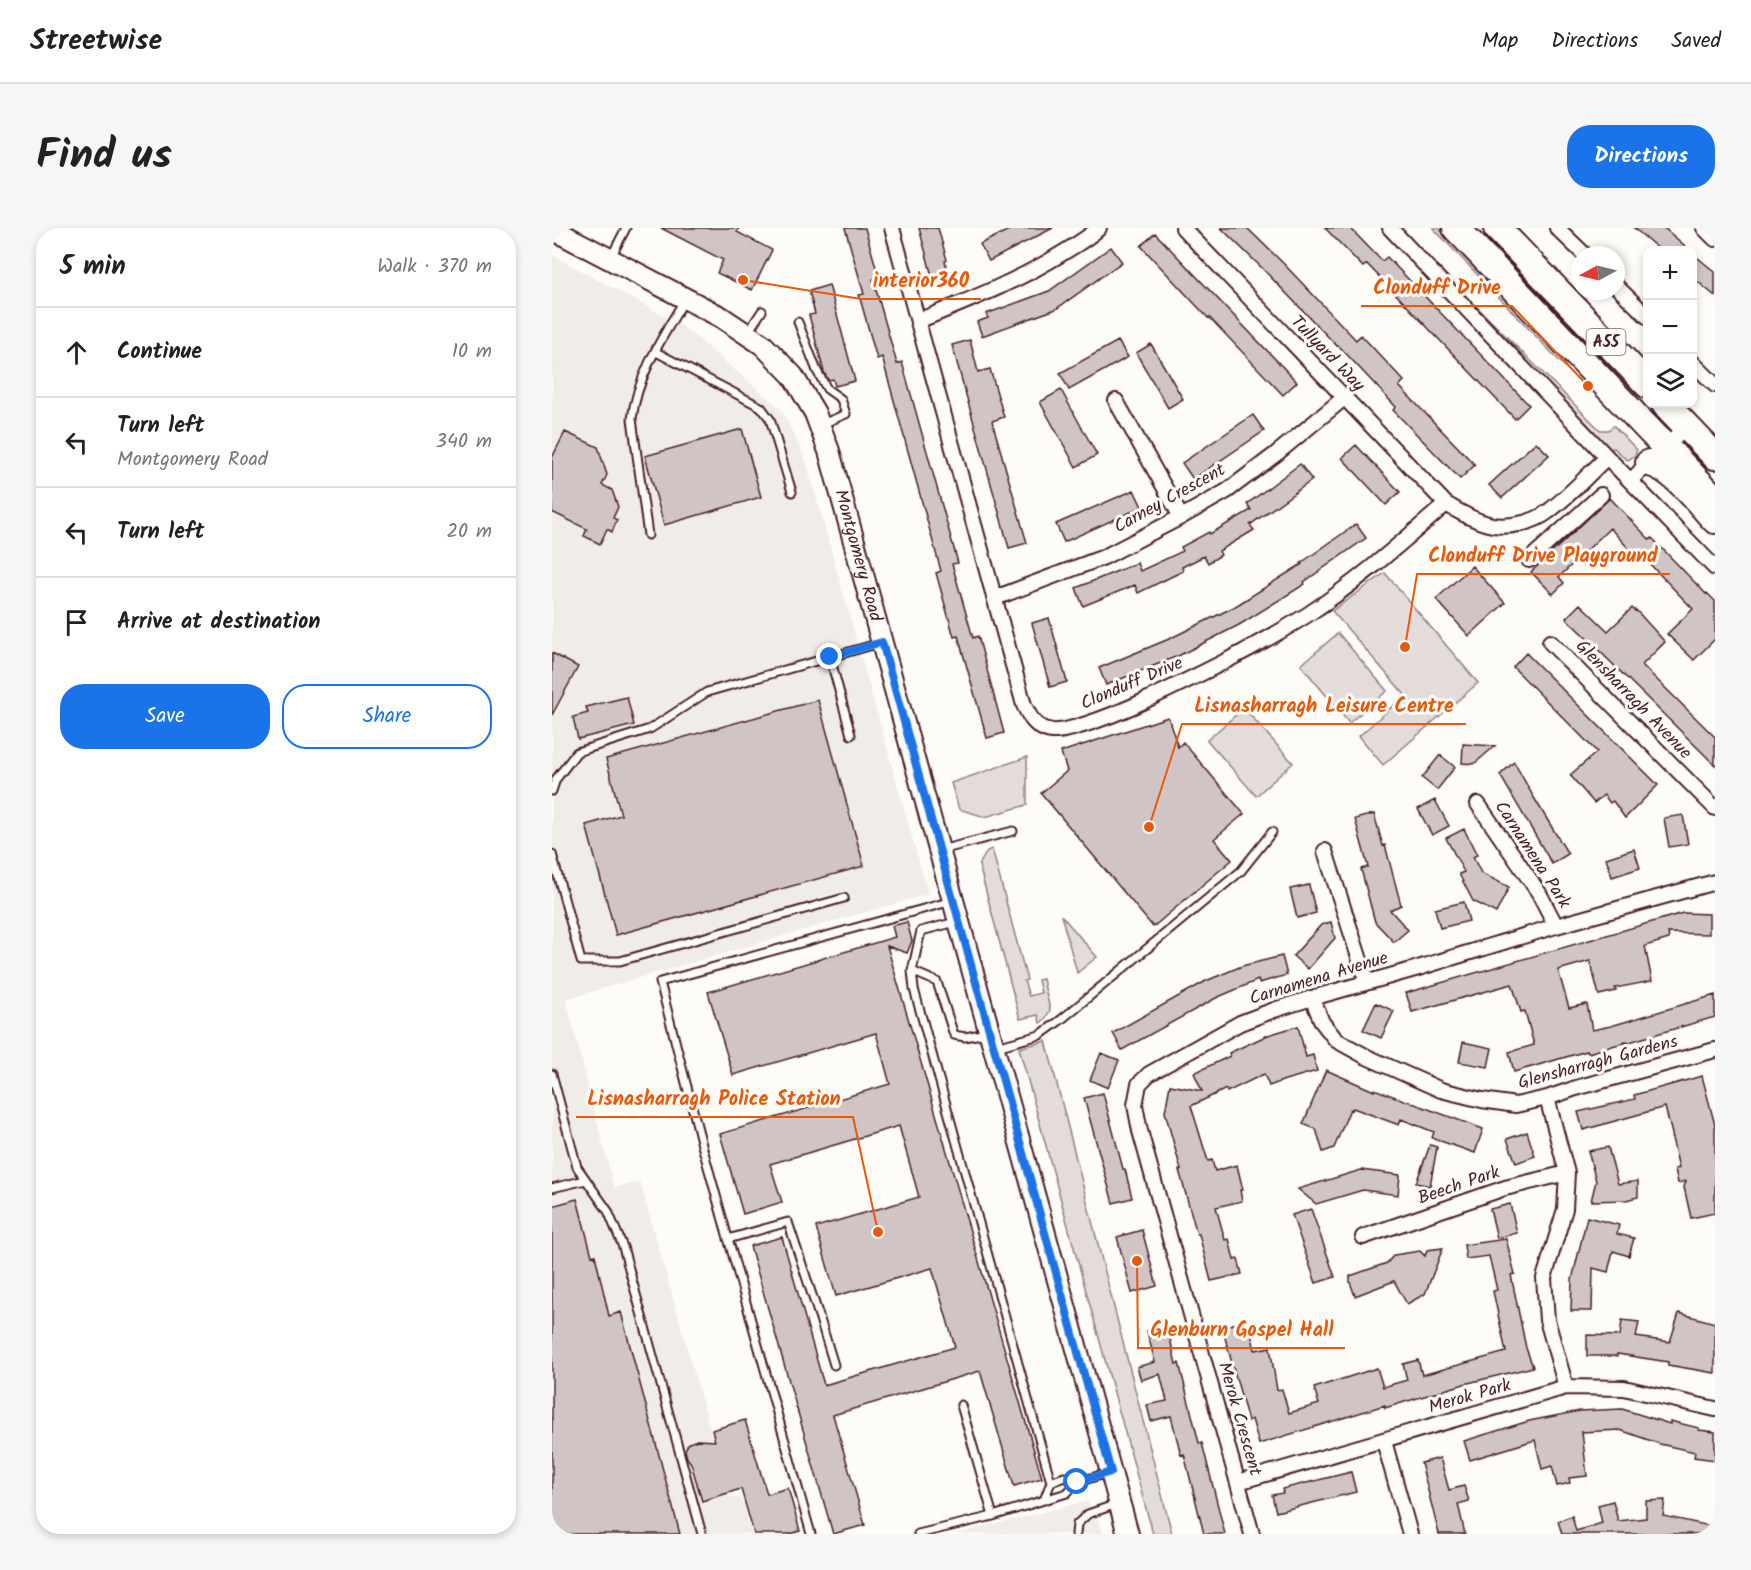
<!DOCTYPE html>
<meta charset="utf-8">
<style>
body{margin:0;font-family:Kalam,sans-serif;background:#f6f6f6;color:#222}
.controls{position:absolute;right:18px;top:18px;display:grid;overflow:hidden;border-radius:12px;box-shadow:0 3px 9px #0003}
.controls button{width:54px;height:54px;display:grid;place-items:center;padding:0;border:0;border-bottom:2px solid #e0e0e0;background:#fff;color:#222;font:30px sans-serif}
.compass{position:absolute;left:1019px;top:18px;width:54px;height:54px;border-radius:50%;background:#fff;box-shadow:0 3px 9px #0003;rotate:263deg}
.stop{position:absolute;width:18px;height:18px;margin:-14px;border:4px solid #1a73e8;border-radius:50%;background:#fff}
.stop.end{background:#1a73e8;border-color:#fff;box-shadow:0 2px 6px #0008}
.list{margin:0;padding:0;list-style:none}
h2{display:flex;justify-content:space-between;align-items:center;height:78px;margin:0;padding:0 24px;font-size:26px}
h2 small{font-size:20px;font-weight:400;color:#767676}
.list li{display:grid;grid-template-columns:39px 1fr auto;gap:18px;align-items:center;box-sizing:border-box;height:90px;padding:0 24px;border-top:2px solid #e0e0e0}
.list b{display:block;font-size:22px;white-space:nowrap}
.list p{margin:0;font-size:20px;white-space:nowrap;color:#767676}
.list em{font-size:20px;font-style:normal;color:#767676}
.actions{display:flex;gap:12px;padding:18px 24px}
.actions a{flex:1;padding:14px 0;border:2px solid #1a73e8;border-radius:24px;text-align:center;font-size:21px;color:#1a73e8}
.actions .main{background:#1a73e8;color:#fff}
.icon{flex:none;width:33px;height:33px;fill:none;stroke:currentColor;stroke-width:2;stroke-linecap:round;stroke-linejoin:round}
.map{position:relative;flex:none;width:1163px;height:1306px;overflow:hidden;border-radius:24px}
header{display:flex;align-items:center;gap:36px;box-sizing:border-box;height:84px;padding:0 30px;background:#fff;border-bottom:2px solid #e0e0e0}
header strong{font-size:28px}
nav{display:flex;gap:33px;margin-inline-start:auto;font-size:21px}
.intro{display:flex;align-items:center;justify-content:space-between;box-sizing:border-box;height:144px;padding:0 36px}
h1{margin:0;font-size:42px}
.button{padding:15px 27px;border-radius:24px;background:#1a73e8;color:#fff;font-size:21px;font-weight:700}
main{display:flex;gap:36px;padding:0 36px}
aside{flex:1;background:#fff;border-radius:24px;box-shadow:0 3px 9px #0003}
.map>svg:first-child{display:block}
</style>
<header>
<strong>Streetwise</strong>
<nav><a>Map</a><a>Directions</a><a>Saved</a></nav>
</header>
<div class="intro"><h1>Find us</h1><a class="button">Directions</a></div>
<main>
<aside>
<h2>5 min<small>Walk · 370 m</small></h2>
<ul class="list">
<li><svg class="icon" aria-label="ahead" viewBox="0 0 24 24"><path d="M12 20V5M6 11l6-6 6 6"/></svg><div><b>Continue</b></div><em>10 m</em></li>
<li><svg class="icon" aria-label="left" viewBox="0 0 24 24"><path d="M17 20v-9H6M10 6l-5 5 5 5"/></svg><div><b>Turn left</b><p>Montgomery Road</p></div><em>340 m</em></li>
<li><svg class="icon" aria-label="left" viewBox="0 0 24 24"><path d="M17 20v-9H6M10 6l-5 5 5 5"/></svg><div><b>Turn left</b></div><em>20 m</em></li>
<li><svg class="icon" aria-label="arrive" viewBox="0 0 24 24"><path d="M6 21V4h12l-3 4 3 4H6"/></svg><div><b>Arrive at destination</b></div></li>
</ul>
<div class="actions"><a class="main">Save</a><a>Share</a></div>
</aside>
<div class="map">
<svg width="1163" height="1306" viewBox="0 0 1163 1306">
<rect width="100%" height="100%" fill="#fdfcf7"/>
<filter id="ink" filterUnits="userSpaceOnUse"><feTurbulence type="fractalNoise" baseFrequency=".0167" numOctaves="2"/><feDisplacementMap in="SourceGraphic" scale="12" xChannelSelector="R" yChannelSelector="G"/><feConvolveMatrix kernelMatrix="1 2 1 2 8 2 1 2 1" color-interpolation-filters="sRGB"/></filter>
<g filter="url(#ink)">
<path fill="#f0ece8" d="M 0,27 L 129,97 L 229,181 L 253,230 L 376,666 L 14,771 L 62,960 L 88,954 L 177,1268 L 190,1272 L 200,1306 L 0,1306 Z
M 535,1273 L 548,1296 L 551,1306 L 404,1306 Z"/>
<path fill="#e3dcda" stroke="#967e82" stroke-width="1.5" d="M 881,0 L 886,0 L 1005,124 L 1011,132 L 1014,140 Z
M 914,68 L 1048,202 L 1056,202 L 1062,198 L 1085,222 L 1083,227 L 1076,232 L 1071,229 L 1062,220 L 1057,222 Z
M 833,345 L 926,455 L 831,537 L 807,508 L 853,467 L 780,383 Z
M 786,405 L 835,463 L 797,495 L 749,437 Z
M 692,480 L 741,535 L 704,568 L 655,512 Z
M 475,529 L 475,577 L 433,589 L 407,581 L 399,555 Z
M 440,621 L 475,752 L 472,753 L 477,768 L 489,765 L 486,752 L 491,751 L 498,782 L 493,791 L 488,795 L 486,787 L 468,791 L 427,637 L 435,623 Z
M 509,687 L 545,729 L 525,745 L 525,744 Z
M 494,813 L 620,1306 L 601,1306 L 467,820 Z"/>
<path fill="#d0c5c4" stroke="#4a1f2b" stroke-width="1.5" d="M 109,0 L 187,0 L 185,4 L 220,22 L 200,62 L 165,45 L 171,32 Z
M 293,0 L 313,0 L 327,50 L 321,51 L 345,136 L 350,134 L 406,335 L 400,336 L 421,410 L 426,408 L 452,505 L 435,510 L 406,408 L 402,409 L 384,345 L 389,343 L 346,187 L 330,129 L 325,131 L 307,67 L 312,66 Z
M 367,0 L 386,0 L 395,32 L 393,33 L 396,44 L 380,48 Z
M 461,0 L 501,0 L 437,33 L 428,16 Z
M 669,0 L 695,0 L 730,34 L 804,112 L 809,107 L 852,153 L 847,158 L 923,237 L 908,251 L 841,182 L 844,179 L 786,117 L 785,118 L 709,39 Z
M 773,0 L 798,0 L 830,33 L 835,29 L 977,177 L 963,191 L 815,36 L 811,39 Z
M 1082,0 L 1112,0 L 1138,22 L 1108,22 Z
M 603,5 L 745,154 L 731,167 L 657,89 L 656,90 L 589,18 Z
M 559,19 L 570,34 L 504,81 L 430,108 L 425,94 L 436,90 L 434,86 L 497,63 Z
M 1140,25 L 1163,44 L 1163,68 L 1140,49 Z
M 277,57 L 303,153 L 283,158 L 281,151 L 276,152 L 272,144 L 257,87 L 263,86 L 257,63 Z
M 418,112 L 426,144 L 438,141 L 452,189 L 440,193 L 475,315 L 457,320 L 400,117 Z
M 566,113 L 576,129 L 517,162 L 508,145 Z
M 599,116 L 631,171 L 616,180 L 584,125 Z
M 509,162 L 545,227 L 524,239 L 488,174 Z
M 701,187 L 712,203 L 641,251 L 630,235 Z
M 190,201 L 209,269 L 112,297 L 93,228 Z
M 13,204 L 46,219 L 55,247 L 50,257 L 60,262 L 66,279 L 61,290 L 65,292 L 60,304 L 55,301 L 48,316 L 32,308 L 35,301 L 0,284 L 0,230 Z
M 984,214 L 997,227 L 950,270 L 937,257 Z
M 804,217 L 848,264 L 834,277 L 790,230 Z
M 748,236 L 760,252 L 698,297 L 702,302 L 667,323 L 669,327 L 656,335 L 652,328 L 630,339 L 631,343 L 586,365 L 583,357 L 531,378 L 524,360 L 585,335 L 588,343 L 631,323 L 629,319 L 657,304 L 658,306 L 699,282 L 695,276 Z
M 582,262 L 590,279 L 512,314 L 504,296 Z
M 1058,270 L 1098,312 L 1100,310 L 1154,366 L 1155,365 L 1163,373 L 1163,411 L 1142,432 L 1115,406 L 1141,381 L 1092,330 L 1088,333 L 1058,300 L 1007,349 L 1012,355 L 1001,366 L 979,344 Z
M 804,296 L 814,310 L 752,354 L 753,356 L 687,397 L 626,428 L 554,457 L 547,440 L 617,411 L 682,379 L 750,336 L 749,335 Z
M 920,338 L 953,375 L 917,408 L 884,371 Z
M 1028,376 L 1056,403 L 1080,380 L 1083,383 L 1084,382 L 1113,414 L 1090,437 L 1163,509 L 1163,537 L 1014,390 Z
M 497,390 L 515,454 L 498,459 L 480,395 Z
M 0,425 L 26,439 L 0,487 Z
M 974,425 L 1106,557 L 1073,590 L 1061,573 L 1058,575 L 1052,567 L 1042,575 L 1018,547 L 1045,524 L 961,439 Z
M 75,469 L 82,497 L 26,511 L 21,489 L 36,485 L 34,479 Z
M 266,472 L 312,638 L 64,707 L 34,597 L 69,587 L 54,531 Z
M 616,489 L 626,519 L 631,514 L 692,586 L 662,611 L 680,632 L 601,699 L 489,565 L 515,543 L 509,524 Z
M 911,516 L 926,517 L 943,518 L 922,536 L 910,535 Z
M 888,527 L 903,539 L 885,562 L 870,550 Z
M 962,534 L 981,568 L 1016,626 L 1000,636 L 948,547 Z
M 883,572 L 897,598 L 880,607 L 866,581 Z
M 822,586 L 831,618 L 833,617 L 849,677 L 838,682 L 856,702 L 842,714 L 823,694 L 809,641 L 816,639 L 803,591 Z
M 1131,587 L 1136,616 L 1117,619 L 1112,590 Z
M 912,601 L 925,627 L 921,629 L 929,645 L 957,659 L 944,685 L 921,673 L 907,646 L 912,644 L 894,610 Z
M 1082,621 L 1088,640 L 1060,649 L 1054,630 Z
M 757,657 L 764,685 L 745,690 L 738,661 Z
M 912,674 L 917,693 L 888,700 L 883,681 Z
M 1131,685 L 1157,686 L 1157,706 L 1116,705 L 1117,711 L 1093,718 L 1100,753 L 1063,760 L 1064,763 L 1047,767 L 1038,733 L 1006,742 L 1017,780 L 1035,776 L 1040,802 L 1059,798 L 1163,767 L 1163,789 L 1074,815 L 1074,814 L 1036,825 L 1035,823 L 962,844 L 957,824 L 982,817 L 973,783 L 969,784 L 960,756 L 860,784 L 854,765 Z
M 355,694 L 360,713 L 355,725 L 335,718 L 490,1250 L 462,1258 L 428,1143 L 281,1187 L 313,1297 L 281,1306 L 198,1018 L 230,1009 L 272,1157 L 403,1119 L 380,1040 L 284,1068 L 264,999 L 367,969 L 347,898 L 218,936 L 230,974 L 191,986 L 168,906 L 338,856 L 324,805 L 181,847 L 156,764 L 343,709 L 340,698 Z
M 779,694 L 783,710 L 756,741 L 741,728 L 769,697 Z
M 730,728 L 735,747 L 707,755 L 706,752 L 664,770 L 570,822 L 561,805 L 654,753 L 690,738 Z
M 824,775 L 842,783 L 829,810 L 811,802 Z
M 746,798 L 754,829 L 761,827 L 765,843 L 733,852 L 717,858 L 712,846 L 675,864 L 674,861 L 639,878 L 656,933 L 660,932 L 663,943 L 685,937 L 691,962 L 688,962 L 690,973 L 664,979 L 673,1012 L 677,1011 L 682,1032 L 686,1031 L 690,1046 L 659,1053 L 647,1006 L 645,1006 L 627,942 L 629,942 L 613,884 L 618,857 L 650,863 L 642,845 L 678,828 L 677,825 L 716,807 Z
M 911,814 L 940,820 L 936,839 L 907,834 Z
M 549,825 L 567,832 L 556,860 L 538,852 Z
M 774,842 L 822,863 L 822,861 L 931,901 L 923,925 L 880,910 L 882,904 L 849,891 L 847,897 L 801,880 L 800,882 L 798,881 L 782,920 L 771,924 L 764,901 L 751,896 Z
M 1150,848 L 1163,897 L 1163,985 L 1139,990 L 1132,959 L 1134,953 L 1126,955 L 1123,941 L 1127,940 L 1120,910 L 1121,910 L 1113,879 L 1031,902 L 1026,884 L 1083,871 L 1082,867 Z
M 551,865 L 571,941 L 573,941 L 580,970 L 561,975 L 532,870 Z
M 975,904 L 983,928 L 964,935 L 955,911 Z
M 878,917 L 885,919 L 878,958 L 864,955 Z
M 1056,919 L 1066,956 L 1086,953 L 1086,969 L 1074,972 L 1039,973 L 1044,953 L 1036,923 Z
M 809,942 L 848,947 L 846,967 L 811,962 L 764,976 L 746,961 Z
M 25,971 L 40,1028 L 43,1027 L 57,1088 L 69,1084 L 128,1306 L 0,1306 L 0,978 Z
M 958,976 L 965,1005 L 945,1010 L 938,981 Z
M 759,981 L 783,1049 L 764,1055 L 740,987 Z
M 1035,989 L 1067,997 L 1065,1006 L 1082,1010 L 1077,1028 L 1061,1023 L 1056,1044 L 1041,1040 L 1040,1083 L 1019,1083 L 1020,1052 Z
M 590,1002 L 605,1058 L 580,1065 L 565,1009 Z
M 954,1011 L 963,1046 L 959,1047 L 974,1120 L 981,1139 L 912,1156 L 833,1180 L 833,1177 L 707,1216 L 700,1191 L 696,1193 L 670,1099 L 696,1092 L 703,1122 L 718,1119 L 725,1162 L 730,1161 L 737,1185 L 767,1176 L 762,1160 L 825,1140 L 831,1159 L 855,1152 L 851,1136 L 866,1132 L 870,1147 L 954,1124 L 941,1063 L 945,1062 L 937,1028 L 914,1031 L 912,1017 Z
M 891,1020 L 873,1066 L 855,1076 L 842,1053 L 803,1068 L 798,1054 L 798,1048 L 835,1035 L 842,1027 L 868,1023 L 873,1028 L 875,1022 Z
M 1127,1085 L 1163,1095 L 1163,1145 L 1116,1137 L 1116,1134 L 1065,1126 L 1065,1128 L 1035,1128 L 1035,1107 L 1068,1108 L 1070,1092 L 1087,1094 L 1084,1109 L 1118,1114 Z
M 615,1098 L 624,1136 L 627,1135 L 647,1215 L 650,1215 L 673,1306 L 652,1306 L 632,1226 L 629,1227 L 619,1188 L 599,1193 L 595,1177 L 615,1173 L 608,1146 L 589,1152 L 585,1139 L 603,1134 L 595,1103 Z
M 1070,1181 L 1118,1196 L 1118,1193 L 1147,1200 L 1147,1202 L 1163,1204 L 1163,1232 L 1142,1229 L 1143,1224 L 1108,1216 L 1068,1202 L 1030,1204 L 1035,1248 L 1017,1250 L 1018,1255 L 1005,1258 L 1000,1238 L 990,1241 L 983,1212 L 918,1232 L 912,1213 L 977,1193 L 1028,1183 Z
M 193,1192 L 215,1266 L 236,1260 L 248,1303 L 238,1306 L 202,1306 L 189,1261 L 150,1273 L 139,1235 L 135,1230 L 133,1222 L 135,1218 L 137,1215 L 145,1212 L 163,1213 L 160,1202 Z
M 888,1230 L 897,1262 L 912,1258 L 917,1273 L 906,1276 L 913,1306 L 887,1306 L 869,1235 Z
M 799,1244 L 804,1264 L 724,1284 L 720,1267 L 731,1265 L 730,1261 Z
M 1113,1272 L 1111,1288 L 1163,1299 L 1163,1306 L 1010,1306 L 1006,1293 L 1020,1288 L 1024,1303 L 1050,1295 L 1046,1277 L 1061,1273 L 1066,1293 L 1094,1290 L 1094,1273 Z"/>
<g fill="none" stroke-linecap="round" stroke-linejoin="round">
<g stroke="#4a1f2b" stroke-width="11">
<path id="lane" d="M 59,29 L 74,0
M 246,94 L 265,143 L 275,161 L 289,171 L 294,186 L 270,196
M 196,104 L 210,83
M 104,124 L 209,179 L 218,191 L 240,264
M 96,307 L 80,191 C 85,148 111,108 133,71
M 278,429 L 299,507
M 0,563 L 4,551 L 25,524 L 98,501 L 155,464 L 328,415
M 389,622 L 461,603
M 0,626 L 29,733 L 68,733 L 292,670
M 360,743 L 385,754 L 402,807 L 413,809 L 435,805
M 444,819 L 488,807 L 510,791 L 689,643 L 720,604
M 0,846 L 25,939 L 56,983 L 71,1019 L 150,1306
M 0,960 L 34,952
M 176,1011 L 236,994 L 268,1091 L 282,1137
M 409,1177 L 441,1288
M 499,1254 L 512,1249 L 525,1254
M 492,1272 L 515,1265 L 525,1254 L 556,1245
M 259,1306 L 151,921 L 108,754 L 400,673
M 366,1306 L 441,1288 L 492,1272 L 499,1254 L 362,761 L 360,743 L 369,703 L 404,694
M 524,1306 L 525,1296 L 536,1286 L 565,1276"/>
</g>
<g stroke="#4a1f2b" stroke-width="18">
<path id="street" d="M 340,0 L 472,477 C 478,490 484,501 500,503 C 518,505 573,482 590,474 C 647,447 703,420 755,387 C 804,355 849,315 894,276
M 631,0 L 894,276 C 907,284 921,292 936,296 C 954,301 982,295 997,283 C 1018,267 1036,247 1055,229
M 838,0 L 1055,229 L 1163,340
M 1005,0 L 1033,27
M 1152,0 L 1163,11
M 1064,58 L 1096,89
M 366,93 C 415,73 464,54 509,26 C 522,18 535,11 547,0
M 1140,134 L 1163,157
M 564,173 L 629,289
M 1079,253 L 1105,225 L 1135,199
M 977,332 L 1049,267
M 443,370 L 552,329 L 629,289 L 675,263 L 724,226 L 792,170
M 998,414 L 1163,580
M 926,576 L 987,665 L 1004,698
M 773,623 L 815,754
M 760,770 L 770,794 L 784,812 L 815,829 L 889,862 L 930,872 L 964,877 L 995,870 L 1024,860 L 1163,822
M 995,870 L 1015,945 L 1013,981 L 992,1050 L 995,1092 L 1014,1159
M 811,1009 L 953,960 L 1015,945
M 832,1213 L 858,1306
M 686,1254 L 1014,1159 L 1072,1160 L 1163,1181
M 700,1306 L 588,903 L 583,877 L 587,856 L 597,846 L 688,795 L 722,782 L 760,770 L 863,741 L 1004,698 L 1163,654"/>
</g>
<g stroke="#4a1f2b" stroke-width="24">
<g id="secondary">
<path id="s1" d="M 0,1 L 169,89 L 211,117 L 241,148 L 263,185 L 277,223 L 576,1306"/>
</g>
</g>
<g stroke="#4a1f2b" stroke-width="30">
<path id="highway" d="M 904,0 L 1163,271
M 945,0 L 1096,157
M 1113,176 L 1163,228
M 1097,235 C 1120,239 1147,275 1163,292"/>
</g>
<use href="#lane" stroke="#fdfcf7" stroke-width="7"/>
<use href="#street" stroke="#fdfcf7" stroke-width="14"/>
<use href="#secondary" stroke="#fdfcf7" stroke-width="20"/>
<use href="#highway" stroke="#fdfcf7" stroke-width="26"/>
</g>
</g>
<g fill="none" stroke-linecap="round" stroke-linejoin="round" filter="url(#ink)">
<path stroke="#1a73e8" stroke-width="8" d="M 278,429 L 330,414 L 559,1244 L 525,1254"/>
</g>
<g text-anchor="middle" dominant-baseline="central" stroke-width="6" stroke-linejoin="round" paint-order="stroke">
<rect fill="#fdfcf7" stroke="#806168" stroke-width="1.5" x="1034.5" y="101" width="39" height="26" rx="4.5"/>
<g font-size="16" font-weight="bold" fill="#4a1f2b">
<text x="1054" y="114">A55</text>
</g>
<g font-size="18" fill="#4a1f2b" stroke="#fdfcf7">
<text transform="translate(775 126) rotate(46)">Tullyard Way</text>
<text transform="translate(618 271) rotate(-29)">Carney Crescent</text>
<text stroke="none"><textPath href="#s1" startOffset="476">Montgomery Road</textPath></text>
<text transform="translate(580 456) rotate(-23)">Clonduff Drive</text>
<text transform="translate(1081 472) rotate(46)">Glensharragh Avenue</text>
<text transform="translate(980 627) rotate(57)">Carnamena Park</text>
<text transform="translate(767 751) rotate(-17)">Carnamena Avenue</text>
<text transform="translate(1046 835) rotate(-15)">Glensharragh Gardens</text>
<text transform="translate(907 958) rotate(-19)">Beech Park</text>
<text transform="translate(918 1169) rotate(-16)">Merok Park</text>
<text transform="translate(687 1191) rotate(74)">Merok Crescent</text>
</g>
</g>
<path fill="none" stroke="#e8590c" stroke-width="2" d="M191 52L309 71H429M1036 158L960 78H809M853 419L865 346H1118M597 599L630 496H914M326 1004L301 889H24M585 1033L586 1120H793"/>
<g fill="#e8590c" stroke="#fdfcf7" stroke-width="2">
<circle cx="191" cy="52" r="6"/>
<circle cx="1036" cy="158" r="6"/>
<circle cx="853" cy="419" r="6"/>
<circle cx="597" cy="599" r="6"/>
<circle cx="326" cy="1004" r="6"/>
<circle cx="585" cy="1033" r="6"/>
</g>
<g font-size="20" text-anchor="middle" font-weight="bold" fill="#e8590c" stroke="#fdfcf7" stroke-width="6" stroke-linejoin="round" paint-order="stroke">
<text x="369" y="59">interior360</text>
<text x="885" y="66">Clonduff Drive</text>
<text x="991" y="334">Clonduff Drive Playground</text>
<text x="772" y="484">Lisnasharragh Leisure Centre</text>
<text x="162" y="877">Lisnasharragh Police Station</text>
<text x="690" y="1108">Glenburn Gospel Hall</text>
</g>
</svg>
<div class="controls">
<button>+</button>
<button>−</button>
<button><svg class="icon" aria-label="layers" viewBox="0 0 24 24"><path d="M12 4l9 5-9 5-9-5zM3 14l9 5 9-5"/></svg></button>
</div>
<svg class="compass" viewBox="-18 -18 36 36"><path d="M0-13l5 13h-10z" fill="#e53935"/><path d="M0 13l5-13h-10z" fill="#767676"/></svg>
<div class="stop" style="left:525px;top:1254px"></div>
<div class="stop end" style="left:278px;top:429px"></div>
</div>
</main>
